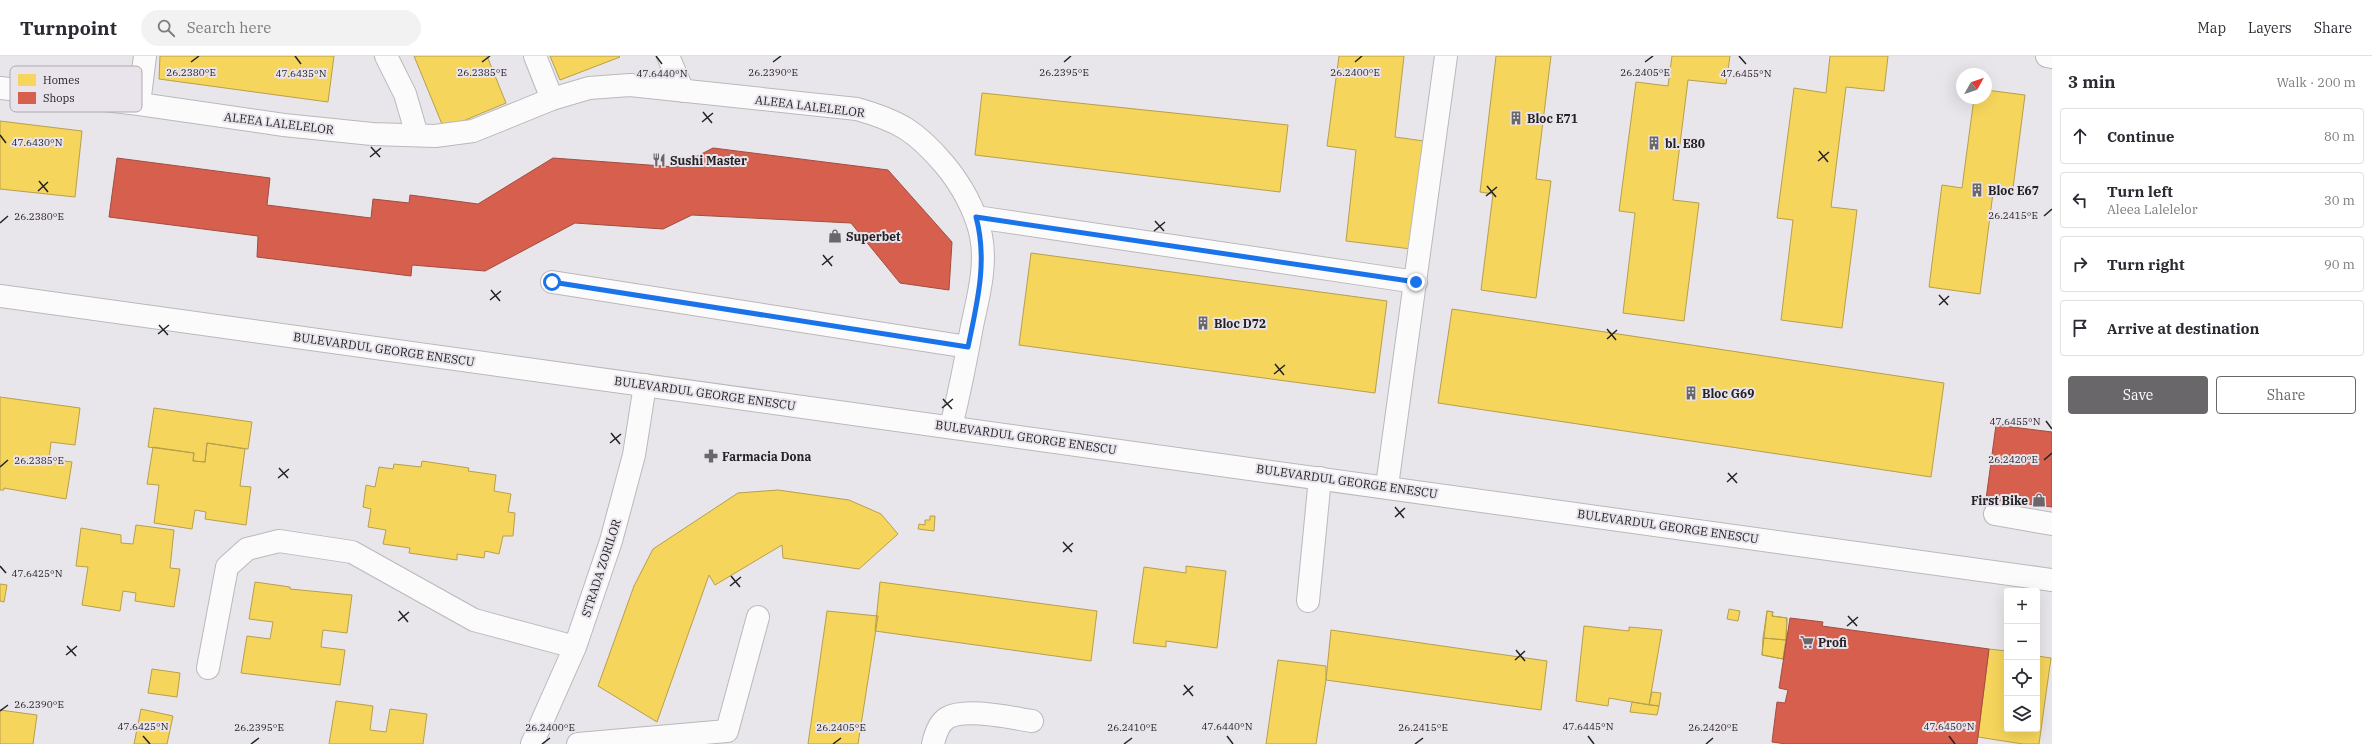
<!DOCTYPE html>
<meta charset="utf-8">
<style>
body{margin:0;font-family:"IBM Plex Serif",serif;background:#f2f2f3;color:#2b2b33}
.controls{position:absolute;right:12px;bottom:12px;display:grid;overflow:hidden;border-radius:4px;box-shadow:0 4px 16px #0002}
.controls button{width:36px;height:36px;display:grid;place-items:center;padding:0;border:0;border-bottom:1px solid #e1e1e2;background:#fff;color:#2b2b33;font:20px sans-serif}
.compass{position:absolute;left:1956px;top:12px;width:36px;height:36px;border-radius:50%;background:#fff;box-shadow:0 4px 16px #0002;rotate:50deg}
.stop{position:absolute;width:12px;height:12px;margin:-9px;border:3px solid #1a73e8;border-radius:50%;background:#fff}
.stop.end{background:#1a73e8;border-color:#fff;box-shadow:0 1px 4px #0008}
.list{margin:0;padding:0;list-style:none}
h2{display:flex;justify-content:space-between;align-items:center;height:52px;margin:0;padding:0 16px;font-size:17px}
h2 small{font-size:13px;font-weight:400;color:#7c7c81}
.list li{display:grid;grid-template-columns:26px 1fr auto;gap:12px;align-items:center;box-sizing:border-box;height:56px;margin:0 8px 8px;padding:0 8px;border:1px solid #e1e1e2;border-radius:4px}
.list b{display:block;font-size:15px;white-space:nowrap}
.list p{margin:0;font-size:13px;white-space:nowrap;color:#7c7c81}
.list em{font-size:13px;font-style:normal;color:#7c7c81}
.actions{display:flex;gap:8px;padding:12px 16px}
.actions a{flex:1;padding:9px 0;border:1px solid #69676a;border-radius:4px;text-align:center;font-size:14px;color:#69676a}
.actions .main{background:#69676a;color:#fff}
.icon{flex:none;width:22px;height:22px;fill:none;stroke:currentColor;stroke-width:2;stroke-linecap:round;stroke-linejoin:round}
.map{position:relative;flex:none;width:2052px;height:688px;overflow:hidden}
header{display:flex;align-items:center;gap:24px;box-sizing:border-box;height:56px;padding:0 20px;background:#fff;border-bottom:1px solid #e1e1e2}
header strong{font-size:19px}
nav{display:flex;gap:22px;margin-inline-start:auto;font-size:14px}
.search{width:280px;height:36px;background:#f2f2f3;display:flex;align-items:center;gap:10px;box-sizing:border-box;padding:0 14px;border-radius:22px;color:#7c7c81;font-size:15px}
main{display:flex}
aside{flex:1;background:#fff}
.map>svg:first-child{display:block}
</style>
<header>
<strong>Turnpoint</strong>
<div class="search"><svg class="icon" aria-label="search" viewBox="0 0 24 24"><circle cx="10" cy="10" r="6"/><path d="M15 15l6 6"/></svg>Search here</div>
<nav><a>Map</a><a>Layers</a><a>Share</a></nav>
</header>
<main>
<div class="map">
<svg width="2052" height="688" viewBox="0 0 2052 688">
<rect width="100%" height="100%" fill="#e8e6ea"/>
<path fill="#f6d55c" stroke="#b79f4c" d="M 160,0 L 334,0 L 328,46 L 159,23 Z
M 414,0 L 487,0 L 506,47 L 444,73 Z
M 550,0 L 619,0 L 620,1 L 560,24 Z
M 1339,0 L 1404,0 L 1395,81 L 1424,85 L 1411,193 L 1346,185 L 1356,94 L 1327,90 Z
M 1496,0 L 1551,0 L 1536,123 L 1551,125 L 1536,242 L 1481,234 L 1493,138 L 1480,136 Z
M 1672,0 L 1730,0 L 1726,28 L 1688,24 L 1673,144 L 1699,147 L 1684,265 L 1623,257 L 1635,157 L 1619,155 L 1636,26 L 1668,30 Z
M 1830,0 L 1888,0 L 1884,35 L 1846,31 L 1831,151 L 1857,154 L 1842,272 L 1781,264 L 1793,164 L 1777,162 L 1794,32 L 1826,37 Z
M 1986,34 L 2025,39 L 2012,140 L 1993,137 L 1980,238 L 1929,231 L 1942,129 L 1962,132 L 1974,42 L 1986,42 Z
M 982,37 L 1288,69 L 1280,136 L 975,99 Z
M 0,65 L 82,75 L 75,141 L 0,133 Z
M 1031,197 L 1387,245 L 1375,337 L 1019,289 Z
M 1452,253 L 1944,327 L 1931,421 L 1438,347 Z
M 0,341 L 80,352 L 75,389 L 51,386 L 49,403 L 72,406 L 66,443 L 4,432 L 4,434 L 0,434 Z
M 154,352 L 252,366 L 248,393 L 207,387 L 205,406 L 193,405 L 194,397 L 148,391 Z
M 207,387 L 245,393 L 240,430 L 251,431 L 246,469 L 205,463 L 206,456 L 195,454 L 192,473 L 154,467 L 159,429 L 147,428 L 153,391 L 194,397 L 193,405 L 205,406 Z
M 422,405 L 469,412 L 468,415 L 496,419 L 494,435 L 511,438 L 508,456 L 515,457 L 513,480 L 503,480 L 499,498 L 485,495 L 484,502 L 457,498 L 457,504 L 409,497 L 410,492 L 383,488 L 386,474 L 368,471 L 371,453 L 363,451 L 366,429 L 375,431 L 379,411 L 393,413 L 394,408 L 421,411 Z
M 778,434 L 849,444 L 881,458 L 898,478 L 859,513 L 783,502 L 782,489 L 715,529 L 709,519 L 657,666 L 598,630 L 634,530 L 653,493 L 738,437 Z
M 930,460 L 935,460 L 934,475 L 918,473 L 919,468 L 925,469 L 925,464 L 930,464 Z
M 136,469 L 174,474 L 170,512 L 180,513 L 174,551 L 135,545 L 136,537 L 123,535 L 120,555 L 82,549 L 88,511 L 76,510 L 81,472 L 121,479 L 121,487 L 133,488 Z
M 1186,510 L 1226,515 L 1217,592 L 1166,585 L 1166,591 L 1133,587 L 1144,511 L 1186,517 Z
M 255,526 L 290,531 L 290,533 L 352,539 L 347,577 L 323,574 L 321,591 L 345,594 L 340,629 L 241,617 L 247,580 L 270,583 L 273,566 L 249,563 Z
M 880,526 L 1097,555 L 1091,605 L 875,575 Z
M 0,528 L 7,529 L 4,546 L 0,545 Z
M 1729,553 L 1740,555 L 1738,565 L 1727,563 Z
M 827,555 L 878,560 L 858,688 L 808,688 Z
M 1767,555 L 1773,556 L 1772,560 L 1787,562 L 1786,584 L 1763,582 Z
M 1767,555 L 1773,556 L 1772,560 L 1787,562 L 1786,584 L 1783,603 L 1762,599 Z
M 1584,570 L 1629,575 L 1629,571 L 1662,574 L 1649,649 L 1609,642 L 1608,650 L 1576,645 Z
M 1331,574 L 1547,605 L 1541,654 L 1326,624 Z
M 1763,582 L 1786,584 L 1783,603 L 1762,599 Z
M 1989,593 L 2007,595 L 2007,673 L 2037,673 L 2037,600 L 2051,602 L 2039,688 L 2023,688 L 1978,681 Z
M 1278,604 L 1326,610 L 1326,624 L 1316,688 L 1266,688 Z
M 152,613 L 180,617 L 177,641 L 148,637 Z
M 1652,636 L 1661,637 L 1659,650 L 1649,649 Z
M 336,645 L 373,650 L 370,674 L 386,676 L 390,653 L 427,658 L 423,688 L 329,688 Z
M 1632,646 L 1659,650 L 1657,659 L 1630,656 Z
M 141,653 L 173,660 L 167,688 L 134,688 Z
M 0,654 L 37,659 L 33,688 L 0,688 Z"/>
<path fill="#d6604d" stroke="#a14d41" d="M 713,92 L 888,114 L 952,186 L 949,234 L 900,227 L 851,167 L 692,159 L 663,173 L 575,167 L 485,215 L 412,209 L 411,220 L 257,201 L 258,180 L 109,161 L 117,102 L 270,122 L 267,149 L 371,162 L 373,143 L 409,147 L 410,139 L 478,148 L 553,102 L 676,111 Z
M 1996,369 L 2052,376 L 2052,451 L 1986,443 Z
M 1790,562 L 1823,566 L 1822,570 L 1989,593 L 1977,688 L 1786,688 L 1772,686 L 1777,646 L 1785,647 L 1788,634 L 1779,632 Z"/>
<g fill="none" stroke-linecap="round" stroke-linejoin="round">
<g stroke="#bab8bb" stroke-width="24">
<path id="minor" d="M 386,0 L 405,38 L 417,79
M 535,0 L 552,43
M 668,0 L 683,35
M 2047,0 L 2052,1
M 0,32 L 139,48 L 284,69 L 372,78 L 435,80 L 473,75 L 552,43 L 589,32 L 630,29 L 857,53 C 899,65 916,75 944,108 C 961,128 976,155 981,180 C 987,209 978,242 972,270 C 966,304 959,338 951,371
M 139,48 L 145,0
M 976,161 L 1416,226
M 552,226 L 968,291
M 1387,430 L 1446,0
M 1995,458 L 2052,468
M 1308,545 L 1320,422
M 208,612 L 227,511 L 247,493 L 279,485 L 352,496 L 474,564 L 575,591
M 532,688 L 575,591 L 611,485 L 634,399 L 645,329
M 578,688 L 727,675 L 758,561
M 933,688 C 935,679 939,667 947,662 C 965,651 1012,662 1032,665"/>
</g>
<g stroke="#bab8bb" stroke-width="24">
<path id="major" d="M 0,240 L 2052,524"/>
</g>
<use href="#minor" stroke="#fcfbfc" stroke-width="22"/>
<use href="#major" stroke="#fcfbfc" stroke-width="22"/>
</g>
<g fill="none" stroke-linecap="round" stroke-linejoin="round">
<path stroke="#1a73e8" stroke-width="5" d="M 552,226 L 968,291 C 977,247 988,205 976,161 L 1416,226"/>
</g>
<path fill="none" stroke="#242225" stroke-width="1.5" d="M 295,0 L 301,8M 656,0 L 662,8M 1739,0 L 1746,8M 191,6 L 199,0M 482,6 L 490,0M 773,6 L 781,0M 1064,6 L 1071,0M 1355,6 L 1362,0M 1645,6 L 1653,0M 703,56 L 712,67M 702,66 L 713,57M 0,79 L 6,87M 371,91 L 380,101M 1819,95 L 1828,106M 370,101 L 381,92M 1818,105 L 1829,96M 39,125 L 48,136M 1487,130 L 1496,141M 38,135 L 48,126M 1486,140 L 1497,131M 2044,160 L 2052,153M 1155,165 L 1164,175M 0,167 L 8,160M 1154,175 L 1165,166M 823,199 L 832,210M 822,209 L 833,200M 491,234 L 500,245M 1939,239 L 1948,249M 490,244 L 501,235M 1939,249 L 1949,240M 159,269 L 168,279M 1607,273 L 1616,284M 158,278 L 169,269M 1607,283 L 1617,274M 1275,308 L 1284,319M 1274,318 L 1285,309M 943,343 L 952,353M 942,352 L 953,343M 2046,365 L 2052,373M 611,377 L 620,388M 610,387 L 621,378M 2044,404 L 2052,397M 0,411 L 8,404M 279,412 L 288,422M 1728,417 L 1737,427M 278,422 L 289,413M 1727,426 L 1737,417M 1395,451 L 1404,462M 1395,461 L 1405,452M 1063,486 L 1072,496M 1063,496 L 1073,487M 0,510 L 6,517M 731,520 L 740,531M 730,530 L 741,521M 399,555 L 408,566M 1848,560 L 1857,570M 398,565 L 409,556M 1847,570 L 1858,561M 67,590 L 76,600M 1516,594 L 1525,605M 66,599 L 77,590M 1515,604 L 1525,595M 1184,629 L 1193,640M 1183,639 L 1193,630M 0,655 L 8,649M 143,680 L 150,688M 1227,680 L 1233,688M 1588,680 L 1594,688M 1949,680 L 1955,688M 251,688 L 259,682M 542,688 L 550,682M 833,688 L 841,682M 1124,688 L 1132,682M 1415,688 L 1423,682M 1706,688 L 1713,682"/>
<defs>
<g id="building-bare" transform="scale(1.08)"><path d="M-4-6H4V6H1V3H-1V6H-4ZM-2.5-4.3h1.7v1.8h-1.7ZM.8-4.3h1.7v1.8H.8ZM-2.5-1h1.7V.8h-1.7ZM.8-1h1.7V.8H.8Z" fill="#69676a" stroke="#e9e4ec" stroke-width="2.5" paint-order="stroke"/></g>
<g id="restaurant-bare" transform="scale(1.08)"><path d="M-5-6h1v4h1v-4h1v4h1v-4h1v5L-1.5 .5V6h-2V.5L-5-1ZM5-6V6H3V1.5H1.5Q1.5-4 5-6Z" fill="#69676a" stroke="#e9e4ec" stroke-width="2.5" paint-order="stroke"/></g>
<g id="shop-bare" transform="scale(1.08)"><path d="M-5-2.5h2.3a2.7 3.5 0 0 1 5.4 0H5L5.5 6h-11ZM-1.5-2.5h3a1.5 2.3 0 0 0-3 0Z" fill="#69676a" stroke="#e9e4ec" stroke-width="2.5" paint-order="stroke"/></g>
<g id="pharmacy-bare" transform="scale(1.08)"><path d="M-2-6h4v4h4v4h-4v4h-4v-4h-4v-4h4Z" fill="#69676a" stroke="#e9e4ec" stroke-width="2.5" paint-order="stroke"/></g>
<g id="supermarket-bare" transform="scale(1.08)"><path d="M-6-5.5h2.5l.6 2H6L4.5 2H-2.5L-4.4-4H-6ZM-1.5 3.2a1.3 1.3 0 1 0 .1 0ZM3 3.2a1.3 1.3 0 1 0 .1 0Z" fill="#69676a" stroke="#e9e4ec" stroke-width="2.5" paint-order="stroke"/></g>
</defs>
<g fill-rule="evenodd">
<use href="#building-bare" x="1516" y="62"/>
<use href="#building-bare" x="1654" y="87"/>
<use href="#restaurant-bare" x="659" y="104"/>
<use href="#building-bare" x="1977" y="134"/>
<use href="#shop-bare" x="835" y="180"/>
<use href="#building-bare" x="1203" y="267"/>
<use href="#building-bare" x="1691" y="337"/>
<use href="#pharmacy-bare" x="711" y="400"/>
<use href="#shop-bare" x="2039" y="444"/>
<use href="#supermarket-bare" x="1807" y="586"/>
</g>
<g text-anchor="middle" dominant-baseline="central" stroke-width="4" stroke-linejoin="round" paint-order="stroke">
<g font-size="12" fill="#242225" stroke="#e9e4ec">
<text transform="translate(810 50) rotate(7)">ALEEA LALELELOR</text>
<text transform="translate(279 67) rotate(7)">ALEEA LALELELOR</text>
<text transform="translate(384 293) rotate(8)">BULEVARDUL GEORGE ENESCU</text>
<text transform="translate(705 337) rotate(8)">BULEVARDUL GEORGE ENESCU</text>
<text transform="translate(1026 381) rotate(8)">BULEVARDUL GEORGE ENESCU</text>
<text transform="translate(1347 425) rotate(8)">BULEVARDUL GEORGE ENESCU</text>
<text transform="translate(1668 470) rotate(8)">BULEVARDUL GEORGE ENESCU</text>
<text transform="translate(601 512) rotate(-72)">STRADA ZORILOR</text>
</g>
<g font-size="12" font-weight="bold" fill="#242225" stroke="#e9e4ec" text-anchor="start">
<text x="1527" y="62">Bloc E71</text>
<text x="1665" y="87">bl. E80</text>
<text x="670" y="104">Sushi Master</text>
<text x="1988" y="134">Bloc E67</text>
<text x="846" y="180">Superbet</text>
<text x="1214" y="267">Bloc D72</text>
<text x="1702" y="337">Bloc G69</text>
<text x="722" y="400">Farmacia Dona</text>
<text x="2028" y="444" text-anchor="end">First Bike</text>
<text x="1818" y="586">Profi</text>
</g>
</g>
<rect x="10" y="10" width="132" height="46" rx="6" fill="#e9e4ec" stroke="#aeaab0" stroke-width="1"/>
<rect x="18" y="18" width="18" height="12" fill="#f6d55c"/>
<rect x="18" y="36" width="18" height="12" fill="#d6604d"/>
<g font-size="11" fill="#242225">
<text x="43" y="28">Homes</text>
<text x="43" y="46">Shops</text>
</g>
<g font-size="10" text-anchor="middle" fill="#242225" stroke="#e9e4ec" stroke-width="4" stroke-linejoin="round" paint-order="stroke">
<text x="191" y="20">26.2380°E</text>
<text x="482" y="20">26.2385°E</text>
<text x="1064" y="20">26.2395°E</text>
<text x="1355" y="20">26.2400°E</text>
<text x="1645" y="20">26.2405°E</text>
<text x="773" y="20">26.2390°E</text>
<text x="301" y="21">47.6435°N</text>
<text x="662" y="21">47.6440°N</text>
<text x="1746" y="21">47.6455°N</text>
<text x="37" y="90">47.6430°N</text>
<text x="2013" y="163">26.2415°E</text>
<text x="39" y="164">26.2380°E</text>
<text x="2015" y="369">47.6455°N</text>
<text x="2013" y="407">26.2420°E</text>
<text x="39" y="408">26.2385°E</text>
<text x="37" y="521">47.6425°N</text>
<text x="39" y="652">26.2390°E</text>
<text x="143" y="674">47.6425°N</text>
<text x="1227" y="674">47.6440°N</text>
<text x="1588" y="674">47.6445°N</text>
<text x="1949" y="674">47.6450°N</text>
<text x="259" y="675">26.2395°E</text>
<text x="550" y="675">26.2400°E</text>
<text x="841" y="675">26.2405°E</text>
<text x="1132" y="675">26.2410°E</text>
<text x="1423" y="675">26.2415°E</text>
<text x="1713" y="675">26.2420°E</text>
</g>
</svg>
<div class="controls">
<button>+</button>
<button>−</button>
<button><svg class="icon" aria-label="locate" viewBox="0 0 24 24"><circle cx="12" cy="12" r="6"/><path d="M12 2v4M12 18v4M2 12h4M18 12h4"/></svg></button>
<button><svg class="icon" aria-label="layers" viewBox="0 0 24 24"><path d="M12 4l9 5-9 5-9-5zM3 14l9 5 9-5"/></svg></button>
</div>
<svg class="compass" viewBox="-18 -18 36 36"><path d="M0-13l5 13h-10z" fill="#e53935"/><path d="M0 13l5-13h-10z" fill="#7c7c81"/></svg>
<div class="stop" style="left:552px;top:226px"></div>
<div class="stop end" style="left:1416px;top:226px"></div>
</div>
<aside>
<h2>3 min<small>Walk · 200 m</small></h2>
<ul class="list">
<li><svg class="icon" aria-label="ahead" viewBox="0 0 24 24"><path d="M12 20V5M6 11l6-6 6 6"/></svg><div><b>Continue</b></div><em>80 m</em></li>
<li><svg class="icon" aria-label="left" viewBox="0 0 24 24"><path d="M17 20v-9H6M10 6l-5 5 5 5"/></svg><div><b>Turn left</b><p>Aleea Lalelelor</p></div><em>30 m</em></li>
<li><svg class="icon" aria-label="right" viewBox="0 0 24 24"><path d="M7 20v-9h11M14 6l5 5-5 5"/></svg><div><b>Turn right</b></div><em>90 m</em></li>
<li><svg class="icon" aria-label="arrive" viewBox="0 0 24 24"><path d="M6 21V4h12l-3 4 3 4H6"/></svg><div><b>Arrive at destination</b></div></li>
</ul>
<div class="actions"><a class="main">Save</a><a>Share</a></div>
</aside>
</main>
